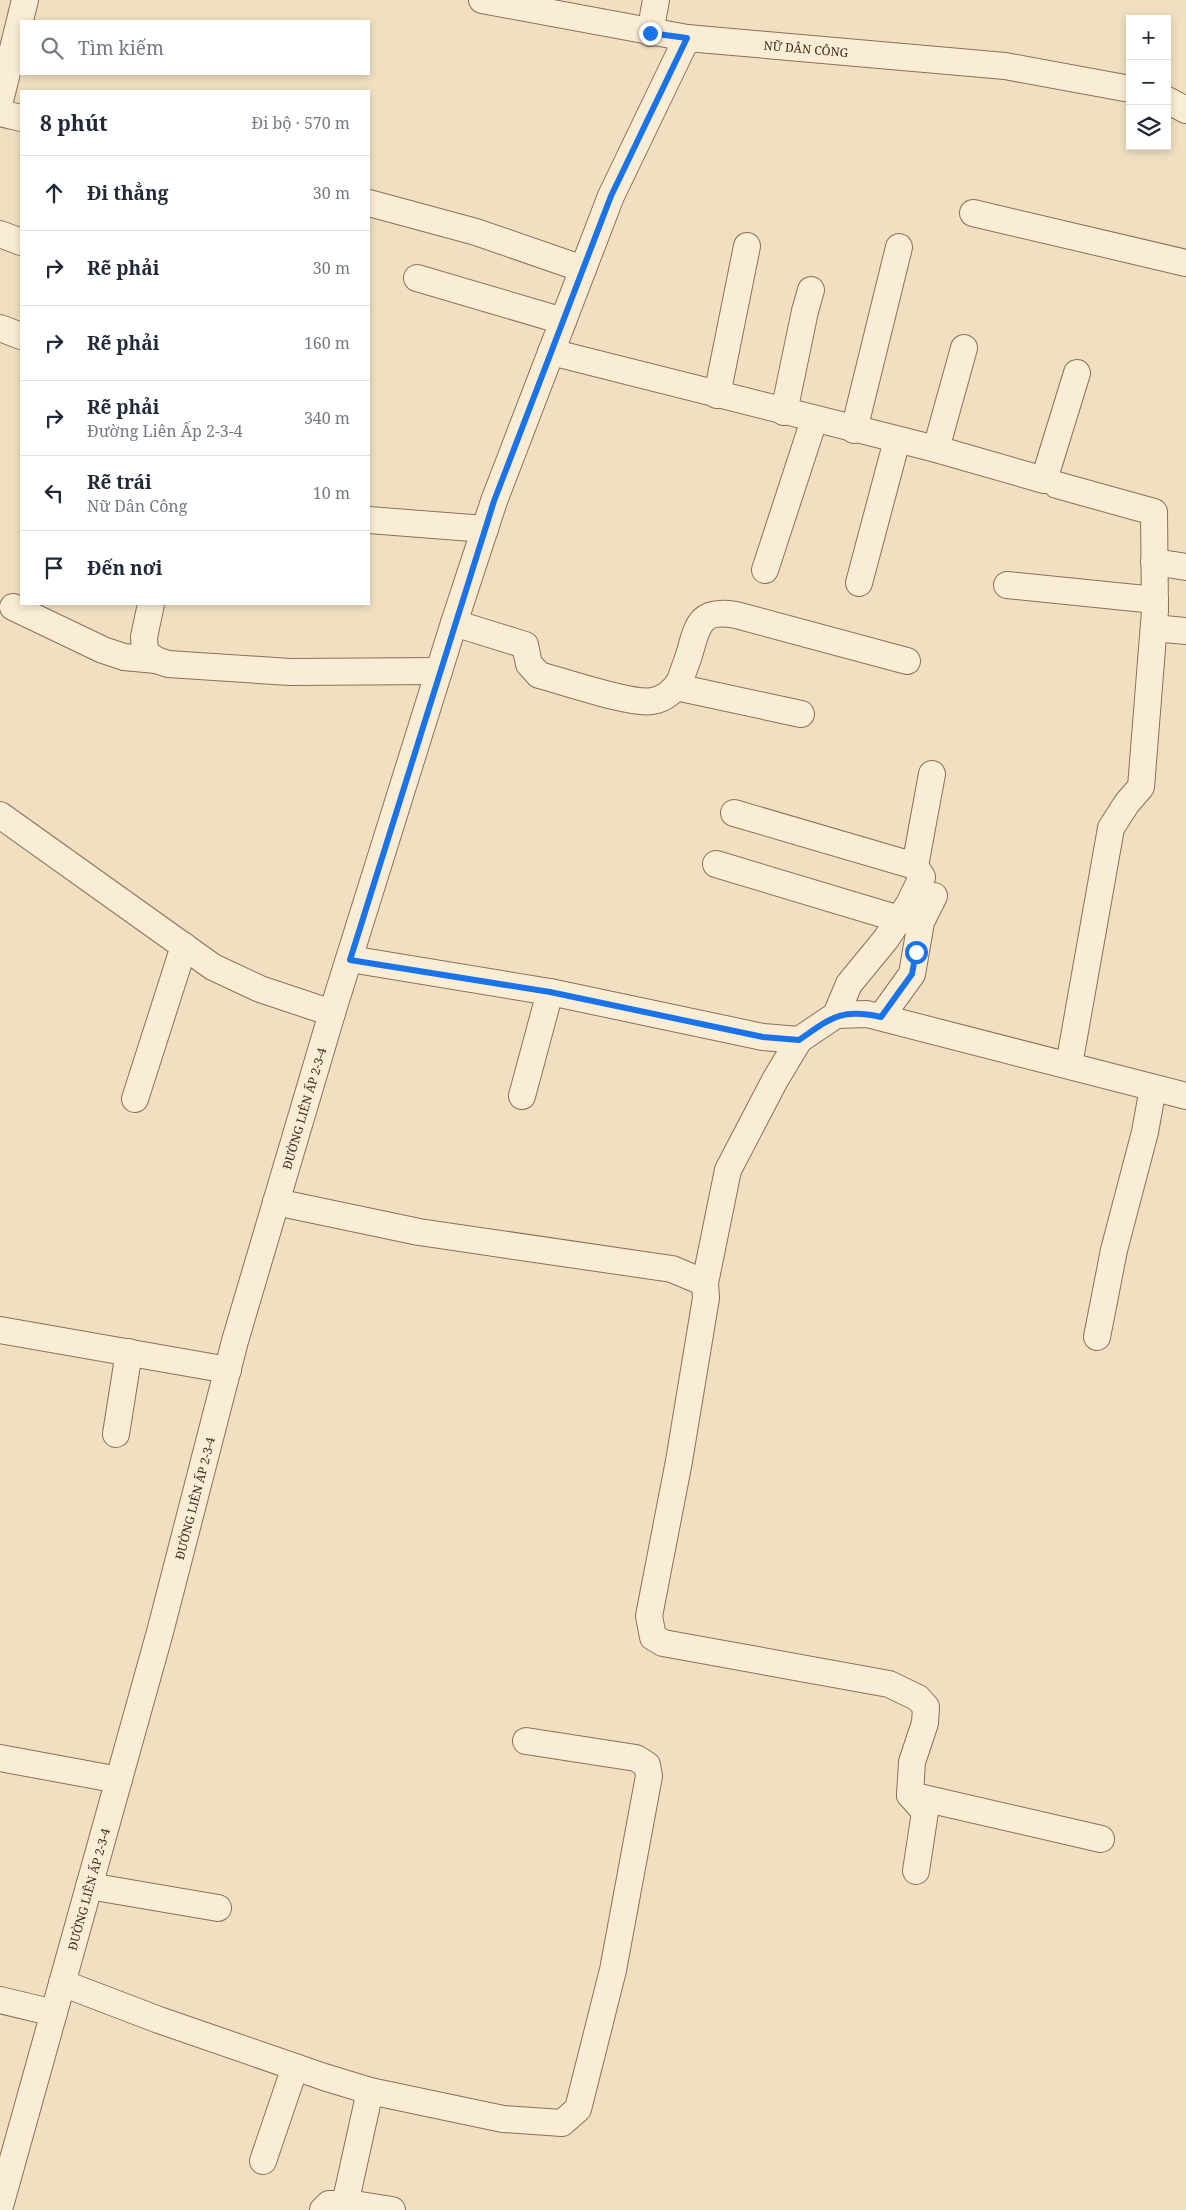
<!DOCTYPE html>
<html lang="vi">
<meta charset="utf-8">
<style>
body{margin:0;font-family:"Noto Serif",serif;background:#f2f2f3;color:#1f2937}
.controls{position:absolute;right:15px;top:15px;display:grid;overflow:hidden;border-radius:0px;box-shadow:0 2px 8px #0003}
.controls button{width:45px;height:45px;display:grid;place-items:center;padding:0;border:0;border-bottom:1px solid #e0e1e3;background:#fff;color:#1f2937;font:25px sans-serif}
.stop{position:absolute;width:15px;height:15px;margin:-11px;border:4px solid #1a73e8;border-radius:50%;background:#fff}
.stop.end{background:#1a73e8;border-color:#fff;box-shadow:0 1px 5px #0008}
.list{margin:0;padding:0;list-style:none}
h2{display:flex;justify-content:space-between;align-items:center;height:65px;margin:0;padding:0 20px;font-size:21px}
h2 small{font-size:16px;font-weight:400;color:#747a83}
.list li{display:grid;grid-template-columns:32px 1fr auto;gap:15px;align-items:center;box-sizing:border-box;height:75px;padding:0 20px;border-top:1px solid #e0e1e3}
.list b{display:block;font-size:19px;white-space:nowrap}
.list p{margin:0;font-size:16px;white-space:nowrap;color:#747a83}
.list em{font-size:16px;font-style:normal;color:#747a83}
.icon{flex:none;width:28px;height:28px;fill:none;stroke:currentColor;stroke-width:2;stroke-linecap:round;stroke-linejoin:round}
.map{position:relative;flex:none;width:1186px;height:2210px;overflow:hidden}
.search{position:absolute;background:#fff;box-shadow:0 2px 8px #0003;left:20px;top:20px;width:350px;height:55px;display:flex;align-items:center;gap:12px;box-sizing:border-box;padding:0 18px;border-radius:0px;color:#747a83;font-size:19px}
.panel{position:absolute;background:#fff;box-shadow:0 2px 8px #0003;left:20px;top:90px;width:350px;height:515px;border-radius:0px}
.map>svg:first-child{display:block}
</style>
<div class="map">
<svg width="1186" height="2210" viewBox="0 0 1186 2210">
<rect width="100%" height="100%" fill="#f0e0c1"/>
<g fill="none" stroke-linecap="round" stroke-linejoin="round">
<g stroke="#8b7058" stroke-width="28">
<g id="minor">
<path id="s1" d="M 482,0 L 687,38 L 1005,66 L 1130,89"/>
<path d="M 650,33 L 656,0"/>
<path d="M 1167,100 L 1186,110"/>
<path d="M 0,101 L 25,0"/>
<path d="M 0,113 L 21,118"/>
<path d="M 369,203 L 476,232 L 583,269"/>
<path d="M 973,213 L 1186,263"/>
<path d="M 0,234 L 21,242"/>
<path d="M 417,278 L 563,321"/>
<path d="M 0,328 L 21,336"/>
<path d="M 551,352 L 936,449 L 1044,480 L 1077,373"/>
<path d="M 717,395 L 747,246"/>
<path d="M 784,412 L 805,311 L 811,290"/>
<path d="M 854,430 L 899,247"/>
<path d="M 936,449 L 964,348"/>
<path d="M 1057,485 L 1154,512 L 1155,611 L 1141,787 L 1127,803 L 1111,828 L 1069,1065"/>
<path d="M 369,520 L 485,529"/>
<path d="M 1154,562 L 1186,567"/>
<path d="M 765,570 L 814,420"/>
<path d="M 859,583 L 897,440"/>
<path d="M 1007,585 L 1155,600"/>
<path d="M 151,604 L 144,637 L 145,652 L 156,660 L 168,664 L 290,672 L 439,671"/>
<path d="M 13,607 L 103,650 L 124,657 L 156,660"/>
<path d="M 454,623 L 525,645 L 529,664 L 539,675 C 563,681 631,705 652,701 C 665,699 673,692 680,681 C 683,671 687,662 690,652 C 698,622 702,609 736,615 L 907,661"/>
<path d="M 1154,628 L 1186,631"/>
<path d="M 676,687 L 801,714"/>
<path d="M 734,813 L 915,866"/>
<path d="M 0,815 L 213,967 L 260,989 L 332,1013"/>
<path d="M 716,864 L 899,919"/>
<path d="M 350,959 L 550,992 L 763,1037 L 799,1040 L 836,1015 L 867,1014 L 1186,1096"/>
<path d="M 836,1015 L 849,984 L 886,939 L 909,904 L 922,877 L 915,866 L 932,774"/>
<path d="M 881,1017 L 912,974 L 921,922 L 934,896"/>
<path d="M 799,1040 L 775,1080 L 728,1170 L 705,1283 L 706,1298 L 679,1461 L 649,1616 L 653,1637 L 663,1643 L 889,1684 L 918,1698 L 926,1707 L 925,1723 L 912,1762 L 910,1795 L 925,1812 L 916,1871"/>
<path d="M 522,1096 L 550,992"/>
<path d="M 135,1099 L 184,946"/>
<path d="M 276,1202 L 419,1232 L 672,1269 L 705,1283"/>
<path d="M 0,1330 L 228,1370"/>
<path d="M 1097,1337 L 1114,1250 L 1145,1132 L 1153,1088"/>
<path d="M 116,1434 L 129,1352"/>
<path d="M 0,1758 L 119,1780"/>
<path d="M 910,1795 L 1101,1839"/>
<path d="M 89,1886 L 218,1908"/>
<path d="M 62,1983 L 159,2020 L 324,2077 L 370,2091 L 503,2119 L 562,2123 L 578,2109 L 613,1970 L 649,1776 L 647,1765 L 636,1758 L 526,1741"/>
<path d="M 0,2000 L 54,2013"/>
<path d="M 263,2161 L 295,2067"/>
<path d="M 345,2204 L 370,2091"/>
<path id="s2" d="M 0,2206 L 160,1632 L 235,1341 L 332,1013 L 454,623 L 494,501 L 611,196 L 687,38"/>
<path d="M 323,2210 L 329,2204 L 354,2204 L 392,2210"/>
</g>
</g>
<use href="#minor" stroke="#faedd5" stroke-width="26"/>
</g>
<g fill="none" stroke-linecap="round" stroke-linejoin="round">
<path stroke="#1a73e8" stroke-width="6" d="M 650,33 L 687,38 L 611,196 L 494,501 L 350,960 L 550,992 L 763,1037 L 799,1040 C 831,1018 840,1008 881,1017 L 912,974 L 916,952"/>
</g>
<g text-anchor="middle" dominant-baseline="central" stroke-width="5" stroke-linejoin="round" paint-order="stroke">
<g font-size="12" fill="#3a291d" stroke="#f7ead1">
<text stroke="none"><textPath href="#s1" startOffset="328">NỮ DÂN CÔNG</textPath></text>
<text stroke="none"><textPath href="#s2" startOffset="1139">ĐƯỜNG LIÊN ẤP 2-3-4</textPath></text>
<text stroke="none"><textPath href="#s2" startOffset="734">ĐƯỜNG LIÊN ẤP 2-3-4</textPath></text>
<text stroke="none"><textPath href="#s2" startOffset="329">ĐƯỜNG LIÊN ẤP 2-3-4</textPath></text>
</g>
</g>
</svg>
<div class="controls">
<button>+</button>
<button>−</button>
<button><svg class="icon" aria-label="layers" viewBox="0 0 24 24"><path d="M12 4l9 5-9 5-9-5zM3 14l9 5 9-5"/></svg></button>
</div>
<div class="stop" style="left:916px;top:952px"></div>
<div class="stop end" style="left:650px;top:33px"></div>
<div class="search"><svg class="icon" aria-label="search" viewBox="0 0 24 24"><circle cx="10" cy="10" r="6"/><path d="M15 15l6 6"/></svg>Tìm kiếm</div>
<section class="panel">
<h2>8 phút<small>Đi bộ · 570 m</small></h2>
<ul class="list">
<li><svg class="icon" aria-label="ahead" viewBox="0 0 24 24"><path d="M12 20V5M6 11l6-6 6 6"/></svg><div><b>Đi thẳng</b></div><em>30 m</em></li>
<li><svg class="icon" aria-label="right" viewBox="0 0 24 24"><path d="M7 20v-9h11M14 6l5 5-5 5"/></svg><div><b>Rẽ phải</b></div><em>30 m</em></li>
<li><svg class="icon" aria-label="right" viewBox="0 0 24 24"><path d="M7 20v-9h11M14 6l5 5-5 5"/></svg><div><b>Rẽ phải</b></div><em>160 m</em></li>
<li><svg class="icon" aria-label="right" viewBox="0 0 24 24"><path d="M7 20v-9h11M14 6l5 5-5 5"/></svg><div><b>Rẽ phải</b><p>Đường Liên Ấp 2-3-4</p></div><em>340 m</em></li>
<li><svg class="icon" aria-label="left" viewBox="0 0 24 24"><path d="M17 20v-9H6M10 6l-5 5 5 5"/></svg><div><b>Rẽ trái</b><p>Nữ Dân Công</p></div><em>10 m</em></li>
<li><svg class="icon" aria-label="arrive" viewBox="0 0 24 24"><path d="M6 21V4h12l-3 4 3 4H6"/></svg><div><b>Đến nơi</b></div></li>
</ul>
</section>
</div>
